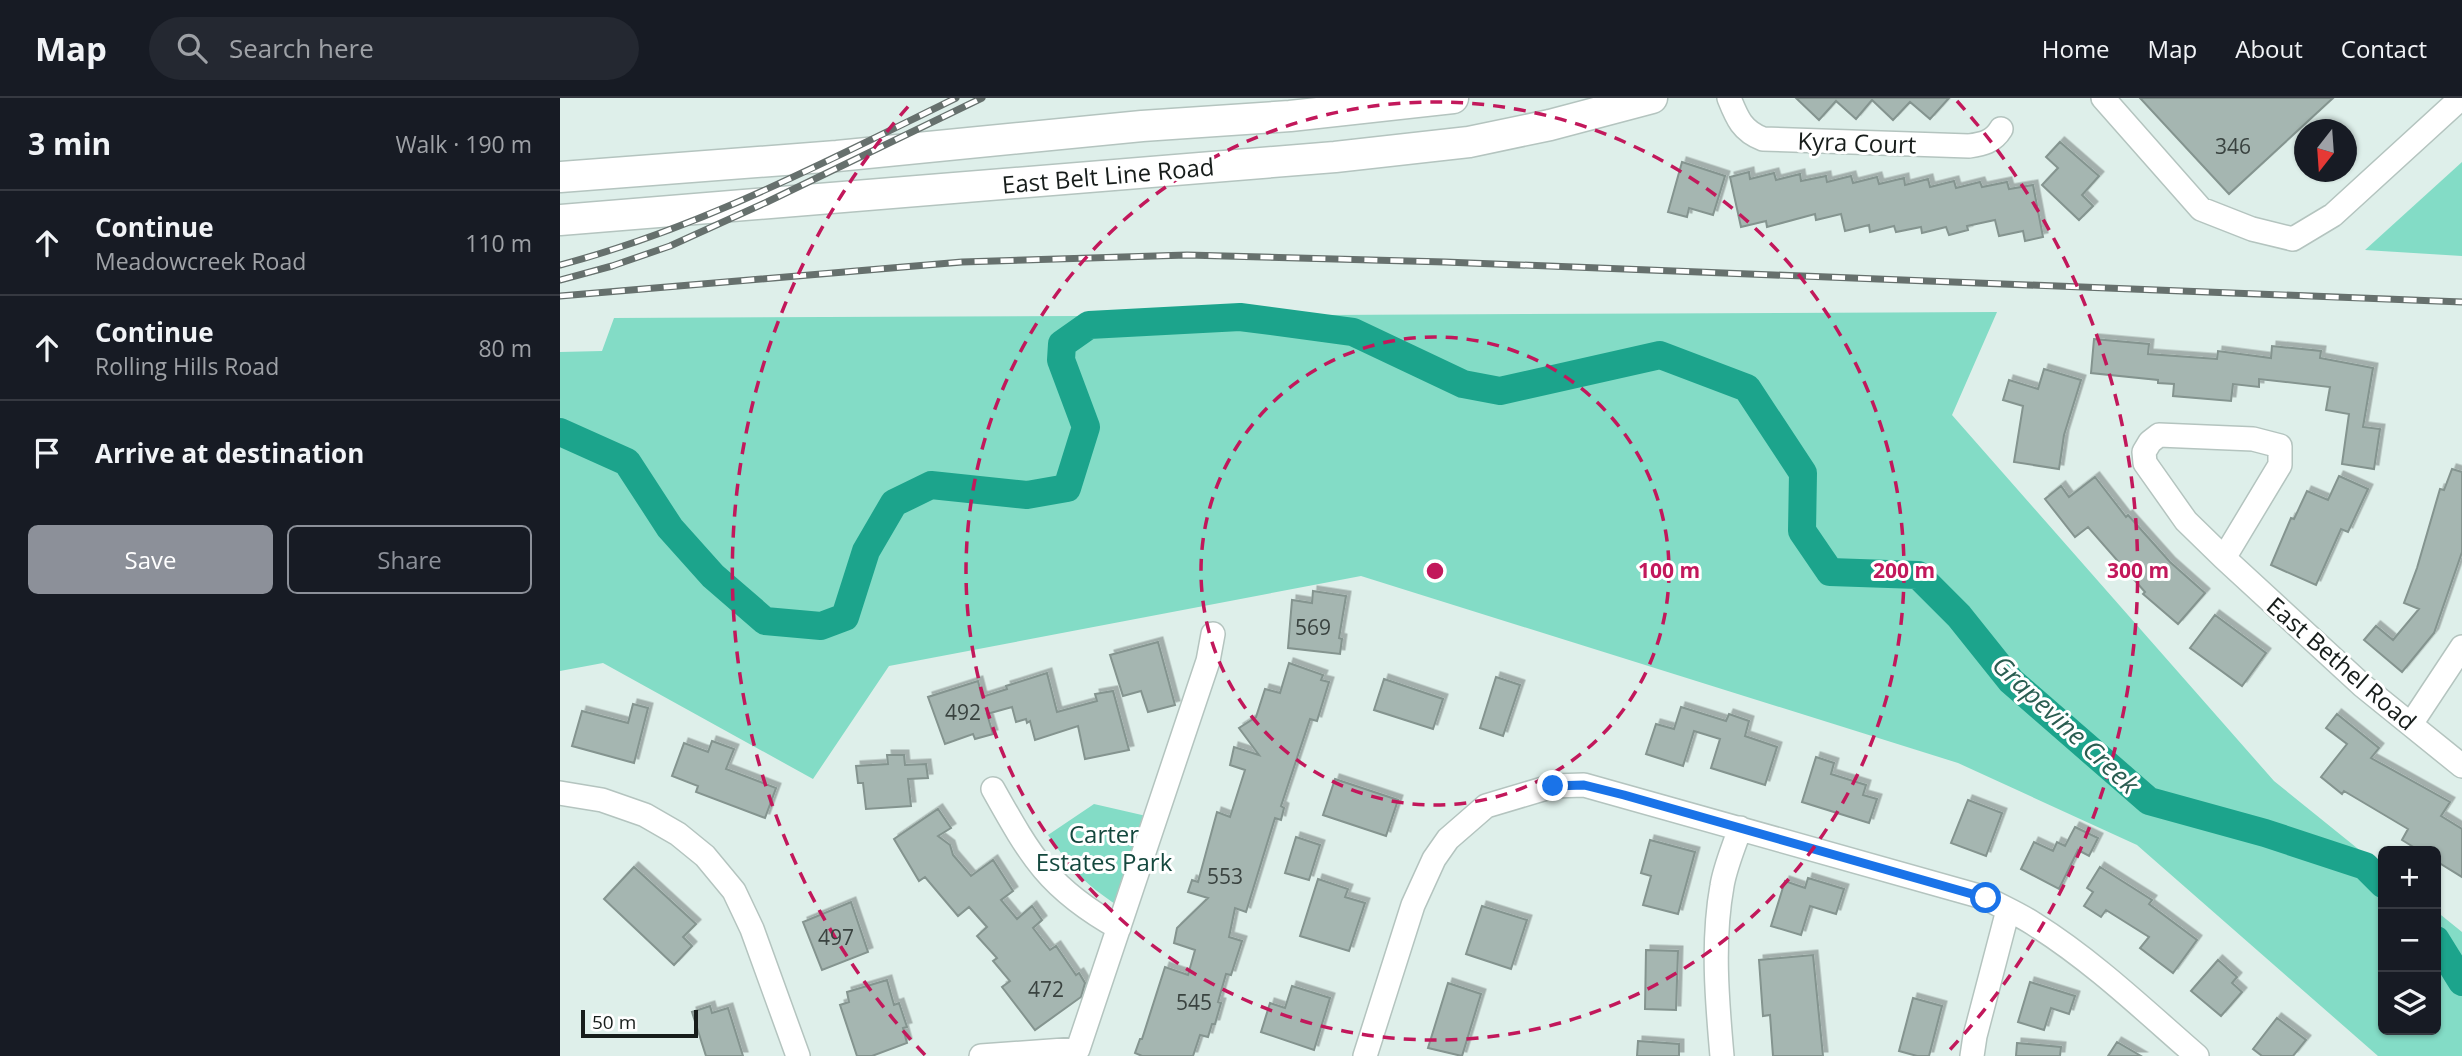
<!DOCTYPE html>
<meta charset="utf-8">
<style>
body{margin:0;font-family:"Open Sans",sans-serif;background:#242831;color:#f1f3f6}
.controls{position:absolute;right:21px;bottom:21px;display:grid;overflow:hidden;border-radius:10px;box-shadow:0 2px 5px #0004}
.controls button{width:63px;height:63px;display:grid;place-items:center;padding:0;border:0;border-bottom:2px solid #363941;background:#171b24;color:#f1f3f6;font:35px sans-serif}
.compass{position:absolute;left:1734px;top:21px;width:63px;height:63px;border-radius:50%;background:#171b24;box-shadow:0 2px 5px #0004;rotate:197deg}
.scale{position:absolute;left:21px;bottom:18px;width:117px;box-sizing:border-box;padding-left:7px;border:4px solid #171d1b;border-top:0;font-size:19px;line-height:24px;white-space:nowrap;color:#171d1b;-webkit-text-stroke:5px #fff;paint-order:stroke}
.stop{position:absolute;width:21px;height:21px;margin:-16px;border:5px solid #1a73e8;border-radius:50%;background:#fff}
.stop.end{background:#1a73e8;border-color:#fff;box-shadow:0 2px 7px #0008}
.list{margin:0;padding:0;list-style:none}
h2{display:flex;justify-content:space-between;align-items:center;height:91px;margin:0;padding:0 28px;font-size:30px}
h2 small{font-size:23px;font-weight:400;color:#9ea1a6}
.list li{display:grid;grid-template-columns:46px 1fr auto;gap:21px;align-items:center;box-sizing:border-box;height:105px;padding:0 28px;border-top:2px solid #363941}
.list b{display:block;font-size:26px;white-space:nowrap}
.list p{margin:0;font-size:23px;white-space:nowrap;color:#9ea1a6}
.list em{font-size:23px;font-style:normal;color:#9ea1a6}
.actions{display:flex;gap:14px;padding:21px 28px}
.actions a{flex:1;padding:16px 0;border:2px solid #8c9099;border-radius:10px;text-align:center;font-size:24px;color:#8c9099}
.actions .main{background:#8c9099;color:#fff}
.icon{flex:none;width:38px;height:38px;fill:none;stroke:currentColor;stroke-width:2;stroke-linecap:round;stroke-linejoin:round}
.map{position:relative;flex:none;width:1902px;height:958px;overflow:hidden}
header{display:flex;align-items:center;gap:42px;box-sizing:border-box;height:98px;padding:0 35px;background:#171b24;border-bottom:2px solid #363941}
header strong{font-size:33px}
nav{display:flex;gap:38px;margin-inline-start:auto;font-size:24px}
.search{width:490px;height:63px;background:#242831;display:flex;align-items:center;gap:18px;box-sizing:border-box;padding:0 24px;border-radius:38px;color:#9ea1a6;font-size:26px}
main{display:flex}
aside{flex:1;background:#171b24}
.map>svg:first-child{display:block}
</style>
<header>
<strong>Map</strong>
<div class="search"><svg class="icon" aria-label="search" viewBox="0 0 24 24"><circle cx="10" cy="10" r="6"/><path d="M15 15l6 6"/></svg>Search here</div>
<nav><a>Home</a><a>Map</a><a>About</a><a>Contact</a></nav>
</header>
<main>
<aside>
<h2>3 min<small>Walk · 190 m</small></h2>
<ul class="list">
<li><svg class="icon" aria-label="ahead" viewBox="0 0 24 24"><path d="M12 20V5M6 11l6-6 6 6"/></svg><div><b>Continue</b><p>Meadowcreek Road</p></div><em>110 m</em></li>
<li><svg class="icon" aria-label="ahead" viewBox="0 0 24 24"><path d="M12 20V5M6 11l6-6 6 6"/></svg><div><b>Continue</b><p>Rolling Hills Road</p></div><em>80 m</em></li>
<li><svg class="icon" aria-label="arrive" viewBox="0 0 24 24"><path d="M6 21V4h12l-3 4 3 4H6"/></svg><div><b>Arrive at destination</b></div></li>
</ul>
<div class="actions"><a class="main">Save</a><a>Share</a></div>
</aside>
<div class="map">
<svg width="1902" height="958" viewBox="0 0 1902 958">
<defs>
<filter id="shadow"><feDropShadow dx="4.5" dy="-4.5" stdDeviation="0" flood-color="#0004"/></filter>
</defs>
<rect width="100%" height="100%" fill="#deefea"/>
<path fill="#83dcc6" d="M 1902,64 L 1902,158 L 1805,152 Z
M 1437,214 L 1392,317 L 1714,683 L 1823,771 L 1823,932 L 1876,932 L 1876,813 L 1902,834 L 1902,958 L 1818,958 L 1577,747 L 1398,665 L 801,478 L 329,568 L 253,681 L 43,565 L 0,573 L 0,254 L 42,253 L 54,220 Z
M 534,706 L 595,720 L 565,812 C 526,788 514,774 488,737 Z"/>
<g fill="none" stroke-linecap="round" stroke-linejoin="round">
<path stroke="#1ca48c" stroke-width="28" d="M 0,334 L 67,364 L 110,430 L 153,478 L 205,523 L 261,528 L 285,519 L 306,453 L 334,405 L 371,387 L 467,397 L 507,390 L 526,329 L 501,262 L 502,246 L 529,227 L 680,219 L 793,234 L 903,286 L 940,293 L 1100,257 L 1187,290 L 1243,375 L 1242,433 L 1270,474 L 1358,477 L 1399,518 L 1451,583 L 1589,703 L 1705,735 L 1805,768 L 1823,786
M 1876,842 L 1902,884"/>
</g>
<path fill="#a5b6b1" stroke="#84948f" stroke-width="2" filter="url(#shadow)" d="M 1236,0 L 1389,0 L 1370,21 L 1350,4 L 1333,22 L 1312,2 L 1296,21 L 1276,3 L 1259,22 Z
M 1580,0 L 1773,0 L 1669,96 Z
M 1500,44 L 1539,78 L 1522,97 L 1533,108 L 1519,122 L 1482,87 L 1498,70 L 1486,59 Z
M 1122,64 L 1165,78 L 1153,117 L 1129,110 L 1127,119 L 1108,114 Z
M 1189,74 L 1190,81 L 1214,75 L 1216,82 L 1240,76 L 1241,83 L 1266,78 L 1267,84 L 1291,78 L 1293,85 L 1317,79 L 1319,86 L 1344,80 L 1345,87 L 1368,81 L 1370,89 L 1394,83 L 1396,90 L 1420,84 L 1422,89 L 1447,84 L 1449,91 L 1473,87 L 1483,139 L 1465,143 L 1463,133 L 1439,138 L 1435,122 L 1407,128 L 1408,132 L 1389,137 L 1386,129 L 1362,135 L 1361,129 L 1336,134 L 1334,128 L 1310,134 L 1309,127 L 1285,133 L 1281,116 L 1256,122 L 1255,116 L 1207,129 L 1206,123 L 1181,129 L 1170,79 Z
M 1534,241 L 1589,246 L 1588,256 L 1657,261 L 1658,253 L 1711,260 L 1712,248 L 1761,253 L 1760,260 L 1813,270 L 1803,329 L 1820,331 L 1814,371 L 1782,366 L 1789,316 L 1766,312 L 1770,289 L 1699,281 L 1699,289 L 1673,286 L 1671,303 L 1613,298 L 1614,286 L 1598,285 L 1598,282 L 1531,275 Z
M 1484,271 L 1521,282 L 1504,337 L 1499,371 L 1454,364 L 1463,308 L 1443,302 L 1449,282 L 1478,291 Z
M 1892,371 L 1902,374 L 1902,454 L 1874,535 L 1842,574 L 1804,542 L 1816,528 L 1833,542 L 1859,511 L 1844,505 L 1857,470 L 1880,391 L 1884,392 Z
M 1779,378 L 1808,391 L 1788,434 L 1781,431 L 1756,487 L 1711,467 L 1731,420 L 1734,421 L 1747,393 L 1768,402 Z
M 1535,379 L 1566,419 L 1568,417 L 1610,464 L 1645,495 L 1618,526 L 1583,496 L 1585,494 L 1528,429 L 1515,439 L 1485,401 L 1501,388 L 1509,399 Z
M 753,493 L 786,498 L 779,540 L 782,541 L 780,556 L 728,550 L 732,502 L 752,505 Z
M 1655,517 L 1706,555 L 1682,588 L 1630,550 Z
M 598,544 L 615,607 L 588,614 L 581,593 L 563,598 L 550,557 Z
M 729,565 L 763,577 L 761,582 L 769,584 L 757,623 L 750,621 L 721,708 L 724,710 L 721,722 L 715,720 L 686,814 L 675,810 L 669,839 L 682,843 L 671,877 L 666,876 L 658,904 L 661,905 L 655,926 L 652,926 L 648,939 L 640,937 L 633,958 L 582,958 L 575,955 L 580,941 L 582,941 L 605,869 L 628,877 L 635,852 L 614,845 L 617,830 L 648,800 L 628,794 L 632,782 L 638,784 L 657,714 L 670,719 L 685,672 L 670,667 L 674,649 L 699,657 L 679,630 L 696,619 L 705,591 L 720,595 Z
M 487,575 L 497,614 L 537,603 L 535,596 L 553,593 L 569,652 L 525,661 L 518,628 L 475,642 L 470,623 L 467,625 L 466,621 L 456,624 L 452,609 L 427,616 L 433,636 L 415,641 L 413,636 L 385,646 L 368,599 L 418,583 L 422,599 L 447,591 L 446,588 Z
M 936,579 L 960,587 L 943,638 L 920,630 Z
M 824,581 L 883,601 L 873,631 L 814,612 Z
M 73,606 L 88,610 L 74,665 L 12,648 L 22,613 L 68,625 Z
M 1121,609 L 1166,623 L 1169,616 L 1189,623 L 1185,638 L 1217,649 L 1205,687 L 1151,670 L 1160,641 L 1134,633 L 1123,668 L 1086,656 L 1096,626 L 1114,631 Z
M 1777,616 L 1819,650 L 1811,660 L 1890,704 L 1881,718 L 1902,731 L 1902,779 L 1876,763 L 1876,753 L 1860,753 L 1842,742 L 1848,731 L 1784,693 L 1782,696 L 1761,679 L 1787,646 L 1766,630 Z
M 152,643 L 174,651 L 166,671 L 216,690 L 205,720 L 136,694 L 138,688 L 112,678 L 124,645 L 148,654 Z
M 327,657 L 344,657 L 345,667 L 366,666 L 368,680 L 348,681 L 351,708 L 306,711 L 303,685 L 298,685 L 296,668 L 328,666 Z
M 1256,659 L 1274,665 L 1271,676 L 1306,687 L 1303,697 L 1317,701 L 1309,725 L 1242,704 Z
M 775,681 L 838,702 L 826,738 L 763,717 Z
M 1408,702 L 1442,715 L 1426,758 L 1391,745 Z
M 378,711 L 391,730 L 378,738 L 390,747 L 393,757 L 411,778 L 433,762 L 453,793 L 441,802 L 457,821 L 472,808 L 482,822 L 473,830 L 490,852 L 496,848 L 516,877 L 519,875 L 525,885 L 521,899 L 475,932 L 442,889 L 450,883 L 433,863 L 437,860 L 417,838 L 427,829 L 409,809 L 398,818 L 365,779 L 359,783 L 334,741 Z
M 1515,729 L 1538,740 L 1529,758 L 1518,752 L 1499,791 L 1461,771 L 1474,744 L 1493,753 L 1497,744 L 1505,748 Z
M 736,739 L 760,747 L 749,782 L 725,775 Z
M 1090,742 L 1135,754 L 1118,816 L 1083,807 L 1091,778 L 1081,775 Z
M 74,769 L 136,826 L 123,839 L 132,848 L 114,867 L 44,801 Z
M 1540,769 L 1592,802 L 1589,806 L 1637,842 L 1613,875 L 1580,850 L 1589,839 L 1546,812 L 1541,819 L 1524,808 L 1533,794 L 1527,790 Z
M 1248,780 L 1284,791 L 1276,816 L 1250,808 L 1241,837 L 1211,828 L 1225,783 L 1245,790 Z
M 758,781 L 788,791 L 785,799 L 805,805 L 789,853 L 740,838 Z
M 291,804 L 308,854 L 262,872 L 243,824 Z
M 922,808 L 967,822 L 951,871 L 906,856 Z
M 1086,852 L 1118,853 L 1116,912 L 1085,911 Z
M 1253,857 L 1263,958 L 1213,958 L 1210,917 L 1203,918 L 1199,862 Z
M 1658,862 L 1677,879 L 1672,885 L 1682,894 L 1661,918 L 1631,893 Z
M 327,882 L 334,907 L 339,905 L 347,929 L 343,930 L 347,945 L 312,958 L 297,958 L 280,907 L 289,904 L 287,894 Z
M 1470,884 L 1515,898 L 1509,916 L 1491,910 L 1484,932 L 1458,924 Z
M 888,885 L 921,896 L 902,958 L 868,950 Z
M 732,888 L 770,900 L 754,952 L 701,934 L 710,905 L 725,910 Z
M 1353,900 L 1382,908 L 1369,958 L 1357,958 L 1339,953 Z
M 150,908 L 152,915 L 168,910 L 183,958 L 146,958 L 132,914 Z
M 1717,920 L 1746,942 L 1733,958 L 1702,958 L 1693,951 Z
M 1078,943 L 1119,946 L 1119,958 L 1077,958 Z
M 1557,944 L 1581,958 L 1548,958 Z
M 1457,945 L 1501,949 L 1500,958 L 1456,958 Z"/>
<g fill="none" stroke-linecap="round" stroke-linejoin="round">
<g stroke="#b4c4bf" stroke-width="26">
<path id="minor" d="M 1169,0 C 1177,20 1182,33 1203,41 L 1409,48 C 1423,46 1433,44 1441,31
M 1543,0 L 1641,111 L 1692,131 L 1733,141 L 1773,117 L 1901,0
M 1599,337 L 1693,341 L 1720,348 L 1720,367 L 1664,460 L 1626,423 L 1585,365 L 1584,354 L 1590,344 Z
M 1664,460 L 1803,588 L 1902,668
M 1851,626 L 1902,549
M 433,691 C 471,759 489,791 559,830
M 0,695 L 42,702 L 85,717 L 118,736 L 145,758 L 174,793 L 192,831 L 238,958
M 421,958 L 518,951 L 648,563 L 653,536
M 805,958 L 853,807 L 874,761 L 888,741 L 926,708 L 993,688 L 1024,687 L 1426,800 C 1442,809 1459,816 1474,826 C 1533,863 1584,912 1637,958
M 1162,958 C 1157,902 1152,843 1162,788 C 1165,769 1174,749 1180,730
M 1412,958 L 1415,938 L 1448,812"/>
</g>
<g stroke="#b4c4bf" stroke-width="33">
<path id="major" d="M 0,79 L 277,58 L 582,28 L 730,18 L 893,0
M 0,122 L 775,59 L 909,44 L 990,27 L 1092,0"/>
</g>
<use href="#minor" stroke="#fff" stroke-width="23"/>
<use href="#major" stroke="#fff" stroke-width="30"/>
<g stroke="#66706d" stroke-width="7">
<path id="rail" d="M 0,167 C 140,130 267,63 396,0
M 0,182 L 52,168 L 110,148 L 207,104 L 422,0
M 0,198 L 402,164 L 627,157 L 885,164 L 1902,204"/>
</g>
<use href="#rail" stroke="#fff" stroke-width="4.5" stroke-dasharray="13" stroke-linecap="butt"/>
</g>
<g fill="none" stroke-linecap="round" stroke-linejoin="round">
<path stroke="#1a73e8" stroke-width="9" d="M 993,688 L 1024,687 L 1064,697 L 1426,800"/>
</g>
<g fill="none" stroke="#c2185b" stroke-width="3.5" stroke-dasharray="12 9">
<circle cx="875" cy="473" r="234"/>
<circle cx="875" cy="473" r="469"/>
<path d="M365 957A703 703 0 0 1 353 3M1397 3A703 703 0 0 1 1385 957"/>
</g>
<g text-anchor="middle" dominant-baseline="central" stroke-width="6" stroke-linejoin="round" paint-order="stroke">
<g font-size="21" fill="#3a4340">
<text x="1673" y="48">346</text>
<text x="753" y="529">569</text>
<text x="403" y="614">492</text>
<text x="665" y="778">553</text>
<text x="276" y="839">497</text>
<text x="486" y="891">472</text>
<text x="634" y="904">545</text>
</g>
<g font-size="24" fill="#171d1b" stroke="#fff">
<text transform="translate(1297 44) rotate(2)">Kyra Court</text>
<text transform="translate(548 77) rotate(-5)">East Belt Line Road</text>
<text transform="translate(1782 565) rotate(41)">East Bethel Road</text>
</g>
<g font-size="24" fill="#14483e" stroke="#fff">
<text x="544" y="735">Carter<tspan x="544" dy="28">Estates Park</tspan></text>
</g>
<g font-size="26" font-style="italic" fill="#2a5d51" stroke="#fff">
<text transform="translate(1506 626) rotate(43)">Grapevine Creek</text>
</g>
</g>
<circle cx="875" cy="473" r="10" fill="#c2185b" stroke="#fff" stroke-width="3.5"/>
<g font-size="21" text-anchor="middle" font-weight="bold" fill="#c2185b" stroke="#fff" stroke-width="6" stroke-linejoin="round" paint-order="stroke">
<text x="1109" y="480">100 m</text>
<text x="1344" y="480">200 m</text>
<text x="1578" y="480">300 m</text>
</g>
</svg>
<div class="controls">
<button>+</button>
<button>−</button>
<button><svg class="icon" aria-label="layers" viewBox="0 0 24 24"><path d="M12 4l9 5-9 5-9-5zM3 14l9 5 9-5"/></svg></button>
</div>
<svg class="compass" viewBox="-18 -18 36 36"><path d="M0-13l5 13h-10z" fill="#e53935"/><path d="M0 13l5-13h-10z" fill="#9ea1a6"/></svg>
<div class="scale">50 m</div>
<div class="stop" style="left:1426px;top:800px"></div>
<div class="stop end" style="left:993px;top:688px"></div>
</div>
</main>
